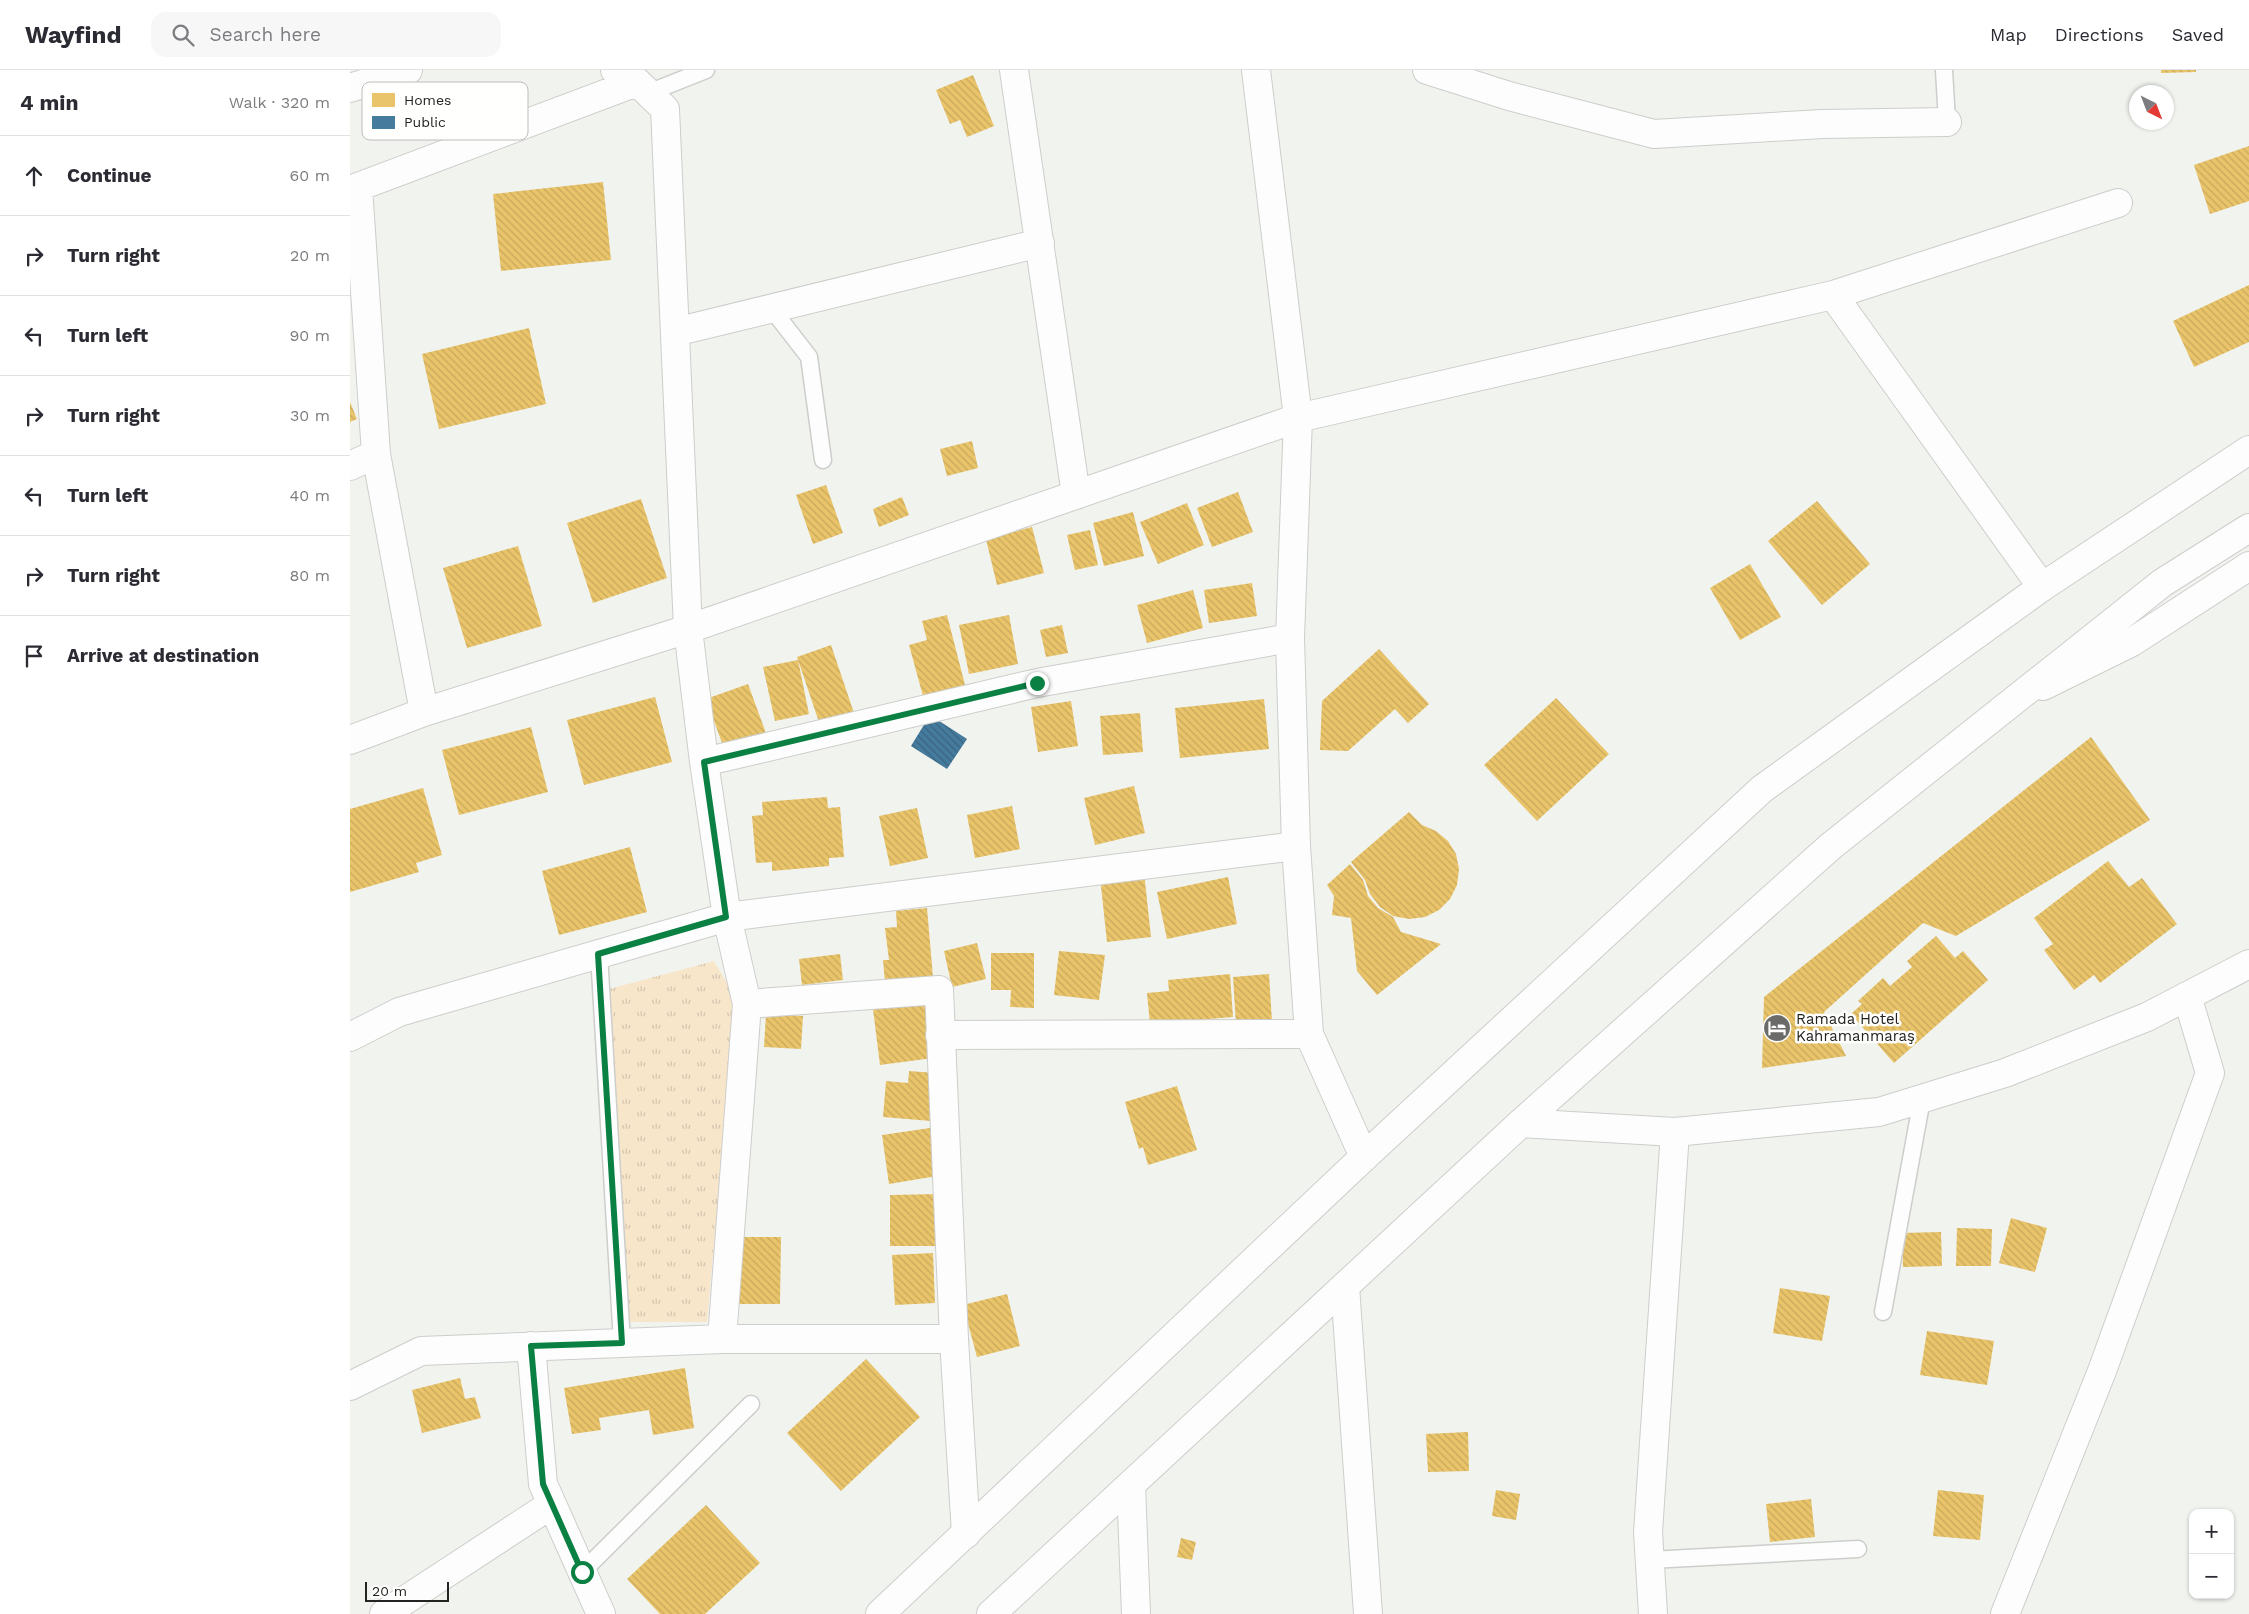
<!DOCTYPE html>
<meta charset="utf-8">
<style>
body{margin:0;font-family:"Work Sans",sans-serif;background:#f7f7f7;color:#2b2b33}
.controls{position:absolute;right:15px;bottom:15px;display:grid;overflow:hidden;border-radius:10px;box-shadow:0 1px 4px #0004}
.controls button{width:45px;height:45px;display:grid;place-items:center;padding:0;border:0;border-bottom:1px solid #e1e1e2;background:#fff;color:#2b2b33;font:25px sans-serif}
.compass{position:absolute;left:1779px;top:15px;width:45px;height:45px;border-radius:50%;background:#fff;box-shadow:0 1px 4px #0004;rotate:138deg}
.scale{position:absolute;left:15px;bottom:12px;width:84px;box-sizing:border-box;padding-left:5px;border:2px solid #232321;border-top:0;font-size:14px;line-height:18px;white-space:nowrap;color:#232321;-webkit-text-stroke:4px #fffffe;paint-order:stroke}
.stop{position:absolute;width:15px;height:15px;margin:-11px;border:4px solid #0b8043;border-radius:50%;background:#fff}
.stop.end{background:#0b8043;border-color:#fff;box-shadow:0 1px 5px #0008}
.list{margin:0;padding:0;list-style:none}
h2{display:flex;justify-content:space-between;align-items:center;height:65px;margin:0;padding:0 20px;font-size:21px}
h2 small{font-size:16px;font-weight:400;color:#7c7c81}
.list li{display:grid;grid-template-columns:32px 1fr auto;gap:15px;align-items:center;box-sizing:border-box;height:80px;padding:0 20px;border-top:1px solid #e1e1e2}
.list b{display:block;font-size:19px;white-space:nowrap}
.list em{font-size:16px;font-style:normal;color:#7c7c81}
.icon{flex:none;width:28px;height:28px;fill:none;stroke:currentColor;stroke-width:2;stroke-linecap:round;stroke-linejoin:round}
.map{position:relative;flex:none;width:1899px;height:1544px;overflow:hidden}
header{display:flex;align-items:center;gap:30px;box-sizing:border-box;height:70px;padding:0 25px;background:#fff;border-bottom:1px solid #e1e1e2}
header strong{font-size:24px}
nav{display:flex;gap:28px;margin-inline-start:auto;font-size:18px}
.search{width:350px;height:45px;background:#f7f7f7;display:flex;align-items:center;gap:12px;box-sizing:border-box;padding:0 18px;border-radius:15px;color:#7c7c81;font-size:19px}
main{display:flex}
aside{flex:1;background:#fff}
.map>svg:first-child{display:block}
</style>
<header>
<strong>Wayfind</strong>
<div class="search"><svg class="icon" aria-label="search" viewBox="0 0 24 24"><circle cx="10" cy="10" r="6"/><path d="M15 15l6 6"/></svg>Search here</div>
<nav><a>Map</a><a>Directions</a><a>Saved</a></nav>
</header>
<main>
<aside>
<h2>4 min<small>Walk · 320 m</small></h2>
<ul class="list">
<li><svg class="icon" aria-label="ahead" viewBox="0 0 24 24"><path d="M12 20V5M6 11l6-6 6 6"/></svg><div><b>Continue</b></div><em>60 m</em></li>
<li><svg class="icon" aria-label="right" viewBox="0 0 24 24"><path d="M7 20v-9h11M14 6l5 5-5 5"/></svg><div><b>Turn right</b></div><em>20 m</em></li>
<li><svg class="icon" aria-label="left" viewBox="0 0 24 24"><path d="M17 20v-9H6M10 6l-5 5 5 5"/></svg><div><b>Turn left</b></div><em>90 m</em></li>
<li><svg class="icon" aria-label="right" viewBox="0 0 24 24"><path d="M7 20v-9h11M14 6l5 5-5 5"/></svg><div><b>Turn right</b></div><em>30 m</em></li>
<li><svg class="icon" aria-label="left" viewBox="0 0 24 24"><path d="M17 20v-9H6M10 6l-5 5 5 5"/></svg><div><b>Turn left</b></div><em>40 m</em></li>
<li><svg class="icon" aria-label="right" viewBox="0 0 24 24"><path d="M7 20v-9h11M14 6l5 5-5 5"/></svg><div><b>Turn right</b></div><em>80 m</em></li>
<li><svg class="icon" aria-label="arrive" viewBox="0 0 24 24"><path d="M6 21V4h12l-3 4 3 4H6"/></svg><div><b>Arrive at destination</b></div></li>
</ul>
</aside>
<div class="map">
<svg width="1899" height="1544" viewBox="0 0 1899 1544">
<defs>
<pattern id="park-tufts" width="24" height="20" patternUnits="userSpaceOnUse" patternTransform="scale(1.25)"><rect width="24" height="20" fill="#f8e6cb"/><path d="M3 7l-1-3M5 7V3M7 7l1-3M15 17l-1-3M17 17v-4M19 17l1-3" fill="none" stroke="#d4c5ae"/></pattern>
<pattern id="homes-back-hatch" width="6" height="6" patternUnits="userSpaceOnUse" patternTransform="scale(1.25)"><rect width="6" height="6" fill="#e9c46a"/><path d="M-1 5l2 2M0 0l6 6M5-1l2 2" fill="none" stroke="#c8a85c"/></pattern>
<pattern id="public-back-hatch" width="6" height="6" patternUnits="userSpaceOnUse" patternTransform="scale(1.25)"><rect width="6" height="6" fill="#457b9d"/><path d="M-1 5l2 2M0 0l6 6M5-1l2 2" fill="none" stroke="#396480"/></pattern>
</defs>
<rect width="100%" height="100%" fill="#f1f3ef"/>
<path fill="url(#park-tufts)" d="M 364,891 L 386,928 L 357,1252 L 277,1252 L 259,919 Z"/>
<path fill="url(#homes-back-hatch)" d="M 1811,0 L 1846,0 L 1846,2 L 1811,3 Z
M 623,5 L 644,56 L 617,67 L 610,50 L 600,54 L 586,20 Z
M 1899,76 L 1899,131 L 1860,144 L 1844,95 Z
M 253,112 L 261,190 L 151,201 L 143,124 Z
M 1899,215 L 1899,272 L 1844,297 L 1823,251 Z
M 179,258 L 196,334 L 89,359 L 72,284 Z
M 0,332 L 7,349 L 0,352 Z
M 622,371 L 628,398 L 597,406 L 590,379 Z
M 476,415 L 493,463 L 463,474 L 446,425 Z
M 888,422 L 903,462 L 862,477 L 847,438 Z
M 552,427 L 559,445 L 529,457 L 523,439 Z
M 291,429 L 317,508 L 243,533 L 217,453 Z
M 1467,431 L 1520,494 L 1472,535 L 1418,471 Z
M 837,433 L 854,475 L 808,494 L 790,452 Z
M 783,442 L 794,486 L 754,496 L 743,453 Z
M 682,457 L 694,503 L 647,515 L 636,469 Z
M 740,460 L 748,495 L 725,500 L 717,465 Z
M 168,476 L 192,556 L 117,578 L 93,498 Z
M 1400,494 L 1431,547 L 1390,570 L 1360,518 Z
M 902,513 L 907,546 L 859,553 L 854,520 Z
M 843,520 L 853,558 L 797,573 L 787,535 Z
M 597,545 L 615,615 L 573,626 L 559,575 L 577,570 L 572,551 Z
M 659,545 L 668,594 L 619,604 L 609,555 Z
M 712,555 L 718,583 L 696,587 L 690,560 Z
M 481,575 L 504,643 L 470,655 L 447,587 Z
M 1029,579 L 1079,634 L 1058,653 L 1045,639 L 998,681 L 970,680 L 972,631 Z
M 448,590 L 459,644 L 425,651 L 413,597 Z
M 398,614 L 417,666 L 375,681 L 356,629 Z
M 305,627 L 322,692 L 234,715 L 217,650 Z
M 1206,628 L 1259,684 L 1187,751 L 1134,695 Z
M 914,629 L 919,679 L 830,688 L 825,638 Z
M 721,631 L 728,676 L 688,682 L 681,637 Z
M 790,643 L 793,682 L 753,685 L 750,646 Z
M 181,657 L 198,722 L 109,745 L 92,680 Z
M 1741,667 L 1800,750 L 1606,866 L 1573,853 L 1474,942 L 1496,986 L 1412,998 L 1414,927 Z
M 784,716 L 795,763 L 745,775 L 734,728 Z
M 73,718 L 92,785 L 66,793 L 69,802 L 0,822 L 0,739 Z
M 477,727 L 478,738 L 490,737 L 494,787 L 479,788 L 479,796 L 422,801 L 422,792 L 406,793 L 402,746 L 413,745 L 412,732 Z
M 662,736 L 670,779 L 625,788 L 617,745 Z
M 567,738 L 578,788 L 540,796 L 529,746 Z
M 1059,742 L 1072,755 L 1086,761 L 1098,771 L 1106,784 L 1109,799 L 1107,815 L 1100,829 L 1089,840 L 1075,847 L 1059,849 L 1043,846 L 1030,837 L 1020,824 L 1015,810 L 1001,792 Z
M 280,777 L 297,842 L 209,865 L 192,801 Z
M 1758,791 L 1779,817 L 1792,808 L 1827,854 L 1750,913 L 1744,905 L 1724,920 L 1694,880 L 1703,874 L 1684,848 Z
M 1000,794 L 1013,810 L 1018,826 L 1028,838 L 1043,847 L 1051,862 L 1091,874 L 1027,925 L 1007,901 L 1001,848 L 982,845 L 984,826 L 977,815 Z
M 794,802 L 801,867 L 757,872 L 750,807 Z
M 878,807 L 887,854 L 817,869 L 807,822 Z
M 577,838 L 583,907 L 535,912 L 533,890 L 539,890 L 535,858 L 547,857 L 546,841 Z
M 1586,866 L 1605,888 L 1613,881 L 1638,910 L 1544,993 L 1501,944 L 1512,934 L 1508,931 L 1533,908 L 1540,916 L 1562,897 L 1557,891 Z
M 627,873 L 636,909 L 602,917 L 594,881 Z
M 709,881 L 755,885 L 749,930 L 704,925 Z
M 641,883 L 684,883 L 684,938 L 660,937 L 661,920 L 641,920 Z
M 490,884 L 493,910 L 452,915 L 449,889 Z
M 880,904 L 883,947 L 800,954 L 797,923 L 819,921 L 818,910 Z
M 919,904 L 922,952 L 886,955 L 883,907 Z
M 576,932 L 583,988 L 530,995 L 523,939 Z
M 416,944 L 453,946 L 451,979 L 414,977 Z
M 559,1001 L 585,1003 L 581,1051 L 533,1047 L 536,1011 L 558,1013 Z
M 827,1016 L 847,1080 L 798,1095 L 793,1077 L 789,1079 L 775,1032 Z
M 580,1058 L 587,1106 L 539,1114 L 532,1065 Z
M 588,1124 L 588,1176 L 540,1176 L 540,1125 Z
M 1661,1148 L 1697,1158 L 1685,1202 L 1649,1193 Z
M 1607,1158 L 1642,1159 L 1641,1196 L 1606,1196 Z
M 1591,1162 L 1592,1196 L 1553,1197 L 1552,1163 Z
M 387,1167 L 431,1167 L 430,1234 L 386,1234 Z
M 583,1183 L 585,1233 L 545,1235 L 542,1185 Z
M 1430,1218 L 1480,1226 L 1472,1271 L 1423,1263 Z
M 657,1224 L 670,1276 L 627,1287 L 613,1235 Z
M 1577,1261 L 1644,1271 L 1637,1315 L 1570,1305 Z
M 516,1289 L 570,1347 L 491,1421 L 437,1363 Z
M 335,1298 L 344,1358 L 303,1365 L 299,1340 L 249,1348 L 251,1360 L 222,1364 L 214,1318 Z
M 110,1308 L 115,1329 L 125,1327 L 131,1348 L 72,1363 L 62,1320 Z
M 1118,1362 L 1119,1401 L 1078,1402 L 1076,1364 Z
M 1146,1420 L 1170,1424 L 1166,1450 L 1142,1446 Z
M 1588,1420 L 1634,1425 L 1630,1470 L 1583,1466 Z
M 1461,1429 L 1465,1467 L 1420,1472 L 1416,1434 Z
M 356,1435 L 410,1493 L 355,1544 L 310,1544 L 277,1509 Z
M 831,1468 L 846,1472 L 842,1490 L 827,1487 Z"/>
<path fill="url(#public-back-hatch)" d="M 580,645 L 617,669 L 597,699 L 561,676 Z"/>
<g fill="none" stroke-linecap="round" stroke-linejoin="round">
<g stroke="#cdcecb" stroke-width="19">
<path id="service" d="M 1594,0 L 1597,52
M 298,23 L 356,0
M 421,238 L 459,287 L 473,390
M 249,884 L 272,1273
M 1533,1242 L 1572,1029
M 1300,1490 L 1508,1479
M 232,1502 L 401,1334"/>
</g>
<g stroke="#cdcecb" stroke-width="30">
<path id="minor" d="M 265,0 L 287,12 L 315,39 L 338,559 L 354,692 L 377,847 L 397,934 L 372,1269
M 664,0 L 726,425
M 906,0 L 948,348 L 940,568 L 946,776 L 959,964 L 1014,1087
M 1077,0 L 1159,26 L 1304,64 L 1472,54 L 1597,52
M 0,18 L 58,0
M 8,117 L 26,384 L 74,642
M 0,120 L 287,12
M 1483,225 L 1692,517
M 325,262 L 690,173
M 0,396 L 26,384
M 1693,616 L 1782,572 L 1899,496
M 0,670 L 74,642 L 338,559 L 948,348 L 1483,225 L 1768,133
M 354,692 L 687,613 L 940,568
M 397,934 L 589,920 L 604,1269 L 616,1464
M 590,965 L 959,964
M 0,967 L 49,942 L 377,847 L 946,776
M 1171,1053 L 1325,1062 L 1529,1042 L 1655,1003 L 1797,947 L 1899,894
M 995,1216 L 1018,1544
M 181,1276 L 193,1414 L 251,1544
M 0,1316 L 71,1281 L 372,1269 L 604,1269
M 781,1415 L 786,1544
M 34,1544 L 202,1434
M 1303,1544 L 1298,1462 L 1325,1062
M 1655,1544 L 1752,1301 L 1860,1003 L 1837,926"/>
</g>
<g stroke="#cdcecb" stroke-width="30">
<path id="primary" d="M 530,1544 L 1014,1087 L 1412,719 L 1692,517 L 1899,380
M 641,1544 L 1171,1053 L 1481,776 L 1812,513 L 1899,458"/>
</g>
<use href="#service" stroke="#fdfdfd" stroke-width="16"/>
<use href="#minor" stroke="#fdfdfd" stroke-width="28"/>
<use href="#primary" stroke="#fdfdfd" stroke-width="28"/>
</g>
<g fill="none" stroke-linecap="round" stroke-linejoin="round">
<path stroke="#0b8043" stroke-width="6" d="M 232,1502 L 193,1414 L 181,1276 L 272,1273 L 248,884 L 376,847 L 354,692 L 687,613"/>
</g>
<defs>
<g id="hotel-disc" transform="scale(1.4375)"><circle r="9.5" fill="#6b6c69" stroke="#fffffe"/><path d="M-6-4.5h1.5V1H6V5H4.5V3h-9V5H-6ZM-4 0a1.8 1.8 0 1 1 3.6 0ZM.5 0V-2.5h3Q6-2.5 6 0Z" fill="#fff"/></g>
</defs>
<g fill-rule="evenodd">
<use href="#hotel-disc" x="1427" y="958"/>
</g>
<g text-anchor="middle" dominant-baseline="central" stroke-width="5" stroke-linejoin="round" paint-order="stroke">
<g font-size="15" fill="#232321" stroke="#fffffe" text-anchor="start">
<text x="1446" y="949">Ramada Hotel<tspan x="1446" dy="17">Kahramanmaraş</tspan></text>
</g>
</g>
<rect x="12" y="12" width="166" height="58" rx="8" fill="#fffffe" stroke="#bdbdbc" stroke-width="1"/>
<rect x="22" y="23" width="23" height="14" fill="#e9c46a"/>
<rect x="22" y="46" width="23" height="13" fill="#457b9d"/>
<g font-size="14" fill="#232321">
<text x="54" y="35">Homes</text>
<text x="54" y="57">Public</text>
</g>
</svg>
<div class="controls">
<button>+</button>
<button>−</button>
</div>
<svg class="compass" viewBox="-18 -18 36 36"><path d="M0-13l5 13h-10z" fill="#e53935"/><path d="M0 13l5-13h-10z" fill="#7c7c81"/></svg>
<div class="scale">20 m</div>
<div class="stop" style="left:232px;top:1502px"></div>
<div class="stop end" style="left:687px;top:613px"></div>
</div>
</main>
